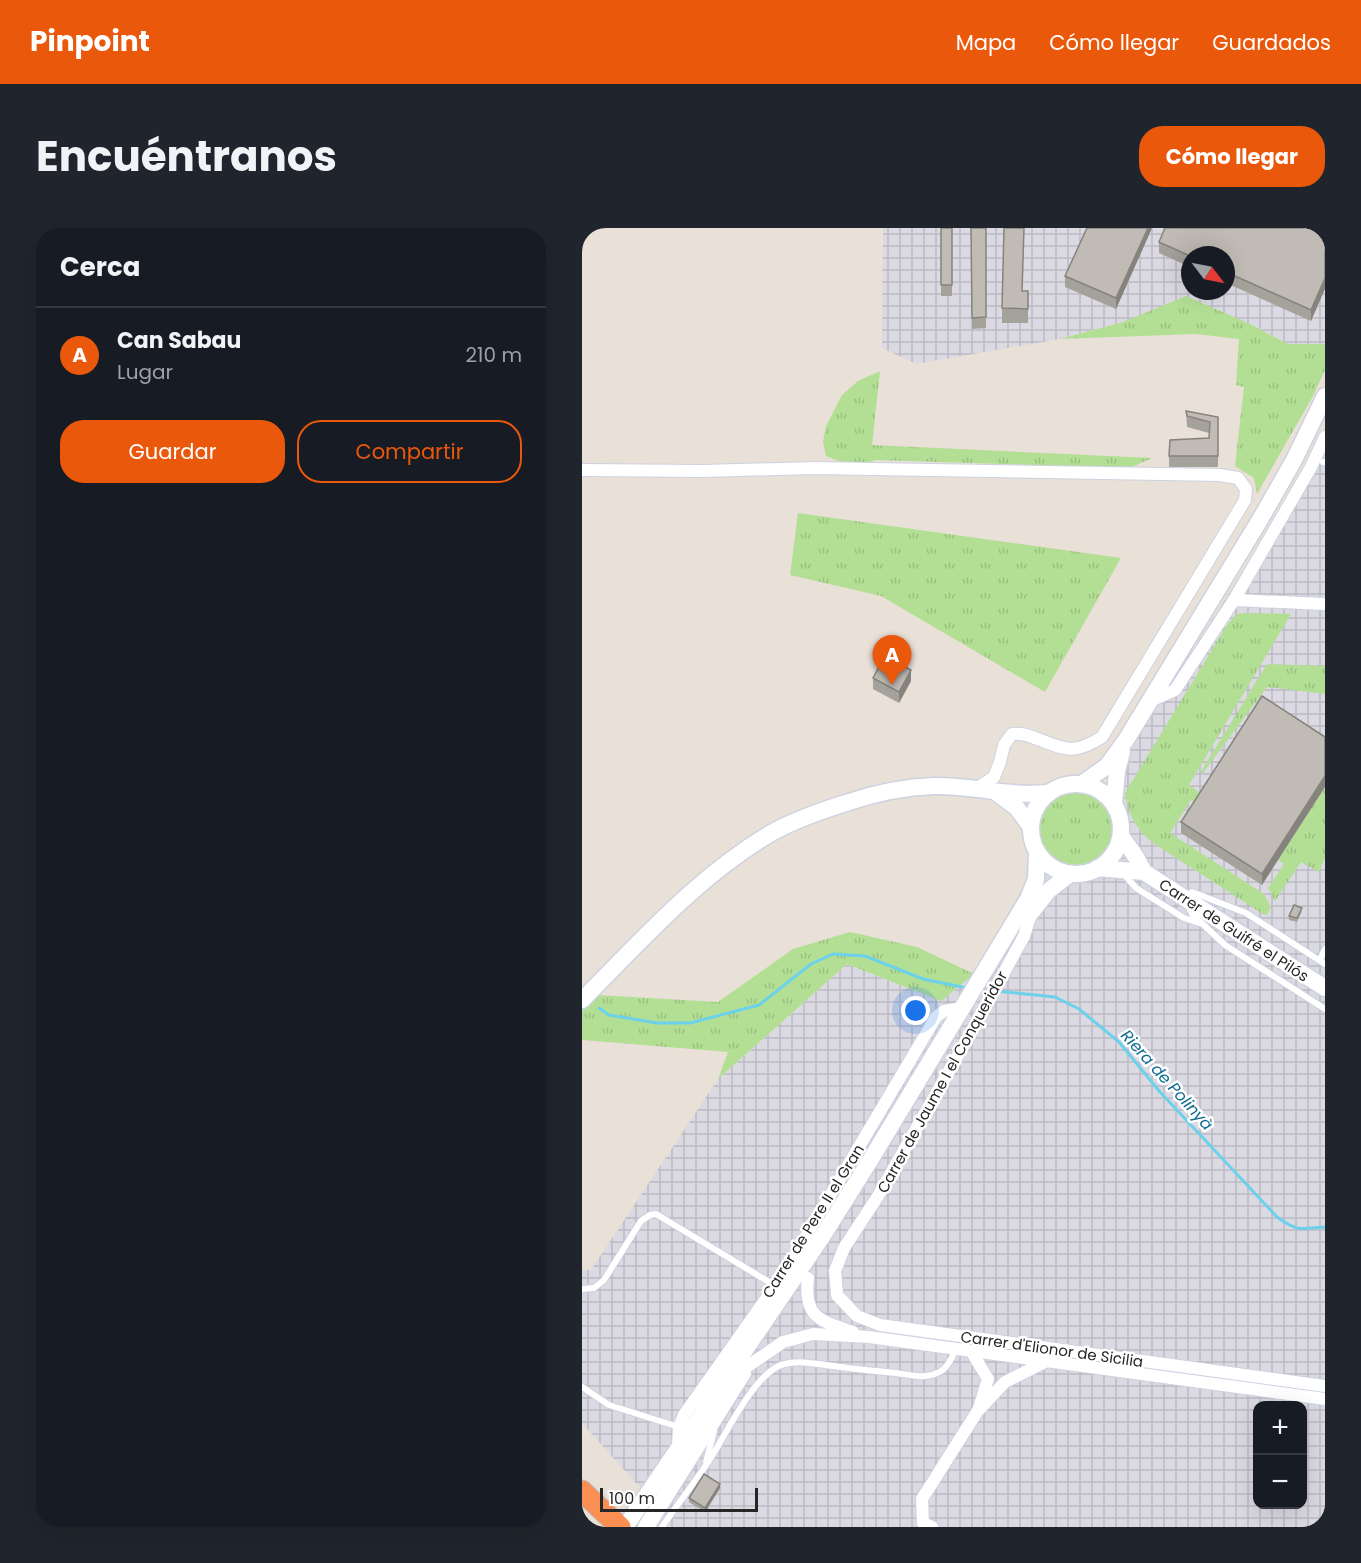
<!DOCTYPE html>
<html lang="es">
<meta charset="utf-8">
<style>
body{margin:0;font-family:Poppins,sans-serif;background:#20242c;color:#f1f3f6}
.controls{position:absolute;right:18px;bottom:18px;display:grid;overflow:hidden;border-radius:12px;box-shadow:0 6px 24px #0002}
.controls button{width:54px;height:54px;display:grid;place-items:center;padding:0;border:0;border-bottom:2px solid #363941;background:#171b24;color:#f1f3f6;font:30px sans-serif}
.compass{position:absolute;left:599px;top:18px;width:54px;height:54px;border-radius:50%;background:#171b24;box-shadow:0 6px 24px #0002;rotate:122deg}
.scale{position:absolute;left:18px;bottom:15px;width:158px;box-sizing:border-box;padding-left:6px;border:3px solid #262626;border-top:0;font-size:16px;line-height:21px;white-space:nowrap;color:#262626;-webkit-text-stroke:4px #fff;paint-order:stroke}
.you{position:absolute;left:334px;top:783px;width:21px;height:21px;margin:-15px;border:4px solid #fff;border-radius:50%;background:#1a73e8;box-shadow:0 0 0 9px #1a73e833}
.badge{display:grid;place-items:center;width:39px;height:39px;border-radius:50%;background:#ea580c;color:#fff;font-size:20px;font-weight:700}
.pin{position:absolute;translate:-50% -50px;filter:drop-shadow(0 2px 3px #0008)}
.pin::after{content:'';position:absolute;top:32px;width:21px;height:18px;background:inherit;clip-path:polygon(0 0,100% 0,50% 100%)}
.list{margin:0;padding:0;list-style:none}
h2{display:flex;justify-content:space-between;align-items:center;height:78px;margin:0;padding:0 24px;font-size:26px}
h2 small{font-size:20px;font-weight:400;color:#9ea1a6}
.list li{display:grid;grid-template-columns:39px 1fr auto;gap:18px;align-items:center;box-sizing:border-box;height:96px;padding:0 24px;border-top:2px solid #363941}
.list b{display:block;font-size:22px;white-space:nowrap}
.list p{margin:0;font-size:20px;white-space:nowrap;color:#9ea1a6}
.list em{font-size:20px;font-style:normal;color:#9ea1a6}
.actions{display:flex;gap:12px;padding:18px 24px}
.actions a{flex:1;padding:14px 0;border:2px solid #ea580c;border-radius:24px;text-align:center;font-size:21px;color:#ea580c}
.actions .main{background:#ea580c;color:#fff}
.map{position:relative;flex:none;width:743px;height:1299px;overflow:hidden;border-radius:24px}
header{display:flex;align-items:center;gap:36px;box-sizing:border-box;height:84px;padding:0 30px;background:#ea580c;color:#fff}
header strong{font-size:28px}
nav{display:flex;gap:33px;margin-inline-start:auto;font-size:21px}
.intro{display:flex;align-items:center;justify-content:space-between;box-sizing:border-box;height:144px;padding:0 36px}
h1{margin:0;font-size:42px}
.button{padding:15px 27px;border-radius:24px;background:#ea580c;color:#fff;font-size:21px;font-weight:700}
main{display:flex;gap:36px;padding:0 36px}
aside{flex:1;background:#171b24;border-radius:24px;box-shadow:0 6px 24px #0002}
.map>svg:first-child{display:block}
</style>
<header>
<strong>Pinpoint</strong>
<nav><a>Mapa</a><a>Cómo llegar</a><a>Guardados</a></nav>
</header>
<div class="intro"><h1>Encuéntranos</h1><a class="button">Cómo llegar</a></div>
<main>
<aside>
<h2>Cerca<small></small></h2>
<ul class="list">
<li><span class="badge">A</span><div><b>Can Sabau</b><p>Lugar</p></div><em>210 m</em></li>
</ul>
<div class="actions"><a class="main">Guardar</a><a>Compartir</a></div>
</aside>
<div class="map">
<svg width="743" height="1299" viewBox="0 0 743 1299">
<defs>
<pattern id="industrial-grid" width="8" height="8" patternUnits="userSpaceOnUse" patternTransform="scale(1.5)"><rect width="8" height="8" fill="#dbd9e1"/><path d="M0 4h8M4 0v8" fill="none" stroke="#bcbac1"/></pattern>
<pattern id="grass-tufts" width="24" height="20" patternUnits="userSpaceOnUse" patternTransform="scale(1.5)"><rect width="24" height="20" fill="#b3df95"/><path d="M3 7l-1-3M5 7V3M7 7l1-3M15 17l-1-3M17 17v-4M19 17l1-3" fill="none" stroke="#9abf80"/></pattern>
</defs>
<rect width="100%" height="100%" fill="#e9e0d8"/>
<path fill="url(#industrial-grid)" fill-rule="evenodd" d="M 301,0 L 743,0 L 743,116 L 706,116 L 668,96 L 541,94 L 478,111 L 334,136 L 300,120 ZM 608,27 L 644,27 L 644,63 L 608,63 Z
M 743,199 L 743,1299 L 89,1299 L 72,1269 L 54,1255 L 0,1195 L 0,1042 L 9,1042 L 136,851 L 265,736 L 359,773 L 392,746 L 443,656 L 516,569 L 698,286 ZM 676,1178 L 720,1178 L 720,1276 L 676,1276 Z"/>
<path fill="url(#grass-tufts)" d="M 604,68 L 668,96 L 706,116 L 743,116 L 743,142 L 731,168 L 675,266 L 672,250 L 653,238 L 662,159 L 654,157 L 657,111 L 614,106 L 478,111 L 541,94 Z
M 298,143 L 290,217 L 570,230 L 548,240 L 294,232 C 271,239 266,237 244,228 L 241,214 L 244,198 L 260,167 L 276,153 Z
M 216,285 L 539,330 L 463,464 L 299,368 L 208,347 Z
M 661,385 L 709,386 L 607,557 L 623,568 L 617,577 L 609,572 L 588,605 L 682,666 L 689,679 L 685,687 L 681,686 L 571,615 C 555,602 546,587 543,565 L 645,397 L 655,386 Z
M 685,436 L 743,438 L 743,466 L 685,459 L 621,545 L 618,545 Z
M449 601a45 45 0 1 1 90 0a45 45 0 1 1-90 0Z
M 743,559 L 743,629 L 737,644 L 719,634 L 693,673 L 686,660 L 702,636 L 696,632 Z
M 268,704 L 335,719 L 392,746 L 359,773 L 265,736 L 136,851 L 146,824 L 0,812 L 0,783 L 15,767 L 136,774 L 211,721 Z"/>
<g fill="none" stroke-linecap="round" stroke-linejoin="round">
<path stroke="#6cd1ea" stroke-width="3" d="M 415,763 L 473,769 L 497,781 L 537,814 L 578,864 L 695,989 C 716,1004 718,1001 743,999
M 17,780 L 27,787 L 75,795 L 108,795 L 177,777 L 229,736 L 251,726 L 283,728 L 341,751 L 385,760"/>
<g stroke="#cdd2e0" stroke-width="8">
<path id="service" d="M 741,234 L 743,234
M 541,645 L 554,660 L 602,690 L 617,695
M 605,668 L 610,664 L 664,685 L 743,736
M 606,677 L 610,686 L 643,717 L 743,781
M 738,732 L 743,721
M 0,1061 L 12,1060 L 22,1052 L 59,993 L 68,987 L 74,986 L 192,1057
M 0,1159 L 27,1177 L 97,1199
M 124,1234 L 132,1203
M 80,1299 C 96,1275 115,1252 130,1228 C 145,1204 174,1143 202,1136 C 219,1132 234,1136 251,1138 C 272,1141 293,1143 314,1145 C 328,1147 342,1151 355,1145 C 364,1142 371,1130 373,1121"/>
</g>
<g stroke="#cdd2e0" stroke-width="14">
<path id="minor" d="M 0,242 L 121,243 L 233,240 L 638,247 L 656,250 L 664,261 L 663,272 L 520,509 C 490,528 483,521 453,510 C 445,507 439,505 430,506 L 422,517 L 418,534 L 412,549 L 394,561
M 652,372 L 743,376
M 568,473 L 593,462 L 652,372 L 729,239 L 743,209
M 450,683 L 442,708 L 396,792 L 296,968 L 262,1020 L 253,1043 L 255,1067 L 275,1088 L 298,1097 L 743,1158
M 226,1050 C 221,1090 239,1093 271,1104
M 389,1123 L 406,1151 L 397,1180
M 166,1138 L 201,1114 L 231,1106 L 287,1109 L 743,1171
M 96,1218 L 97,1199 L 102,1187 L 186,1068 L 214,1025 L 354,789 L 362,783 L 381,780
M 350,1299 L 341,1295 L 340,1271 L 395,1184 L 423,1154 L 465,1133"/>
</g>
<g stroke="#cdd2e0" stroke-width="19">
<path id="secondary" d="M 501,555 L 525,538 L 544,512 L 679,290 L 712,232 L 743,168
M449 601a45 45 0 1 1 90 0a45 45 0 1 1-90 0Z
M 415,565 L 435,580 L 448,598
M 532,576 L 535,543 L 540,524
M 539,608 L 554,629 L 562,644 L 743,760
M 515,640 L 562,644
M 448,686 L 466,663 L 488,646
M 0,772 C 60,712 117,647 191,604 C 215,591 241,582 267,574 C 294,565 323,559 352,558 C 390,557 427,569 465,565
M 43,1299 L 240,1009 L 289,931 L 446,671 L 454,651 L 455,625
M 64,1299 L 161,1145"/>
</g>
<g stroke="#c2c2c2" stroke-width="23">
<path id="motorway" d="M 0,1263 L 38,1299"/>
</g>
<use href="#service" stroke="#fff" stroke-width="6"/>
<use href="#minor" stroke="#fff" stroke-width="12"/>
<use href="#secondary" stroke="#fff" stroke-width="16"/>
<use href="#motorway" stroke="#f98f52" stroke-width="21"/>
</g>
<path fill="#a5a19b" d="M 359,0 L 370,0 L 370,68 L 359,68 Z
M 389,0 L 404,0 L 404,100 L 390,101 Z
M 570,0 L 534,81 L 483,59 L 483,48 Z
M 743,0 L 729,93 L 644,55 L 644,27 L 608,27 L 608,39 L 577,25 L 577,14 Z
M 441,63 L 446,63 L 446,95 L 420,95 L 420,80 Z
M 604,183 L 636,189 L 636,239 L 587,239 L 587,228 L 627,210 L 627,205 L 605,199 Z
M 291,450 L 329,453 L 317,475 L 291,461 Z
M 743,509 L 680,657 L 599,605 L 599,594 Z
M 720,683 L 715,694 L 707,692 L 707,688 Z
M 138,1260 L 123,1284 L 107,1274 L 107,1270 Z"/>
<path fill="#86837e" d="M 566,0 L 570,0 L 534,81 L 534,70 Z
M 743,50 L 743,61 L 729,93 L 729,82 Z
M 329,442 L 329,453 L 317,475 L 317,464 Z
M 743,548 L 743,559 L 680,657 L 680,646 Z
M 138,1256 L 138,1260 L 123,1284 L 123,1280 Z"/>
<path fill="#c0bbb4" stroke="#86837e" stroke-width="1.5" d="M 359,0 L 370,0 L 370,57 L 359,57 Z
M 389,0 L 404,0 L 404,89 L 390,90 Z
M 422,0 L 442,0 L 440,63 L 446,63 L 446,81 L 420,80 Z
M 505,0 L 566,0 L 534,70 L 483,48 Z
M 583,0 L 743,0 L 743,50 L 729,82 L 644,44 L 644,27 L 608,27 L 608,28 L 577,14 Z
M 604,183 L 636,189 L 636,228 L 587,228 L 588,212 L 627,210 L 628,194 L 605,188 Z
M 303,428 L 329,442 L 317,464 L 291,450 Z
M 680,468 L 743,509 L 743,548 L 680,646 L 599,594 Z
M 712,677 L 720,680 L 715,690 L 707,688 Z
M 122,1246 L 138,1256 L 123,1280 L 107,1270 Z"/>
<g text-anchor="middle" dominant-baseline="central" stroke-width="5" stroke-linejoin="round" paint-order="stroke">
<g font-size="15" fill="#262626" stroke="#fff">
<text transform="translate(652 702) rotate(33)">Carrer de Guifré el Pilós</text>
<text transform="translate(360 854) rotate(-61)">Carrer de Jaume I el Conqueridor</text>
<text transform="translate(231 993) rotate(-58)">Carrer de Pere II el Gran</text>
<text transform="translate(470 1121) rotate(8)">Carrer d'Elionor de Sicilia</text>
</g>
<g font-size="16" font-style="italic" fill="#106d91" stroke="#fff">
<text transform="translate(585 852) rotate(48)">Riera de Polinyà</text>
</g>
</g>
</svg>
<div class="controls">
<button>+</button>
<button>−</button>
</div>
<svg class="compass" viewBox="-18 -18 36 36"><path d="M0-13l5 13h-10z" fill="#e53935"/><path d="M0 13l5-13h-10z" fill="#9ea1a6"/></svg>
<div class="scale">100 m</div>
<div class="you"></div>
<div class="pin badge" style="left:310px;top:457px">A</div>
</div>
</main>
